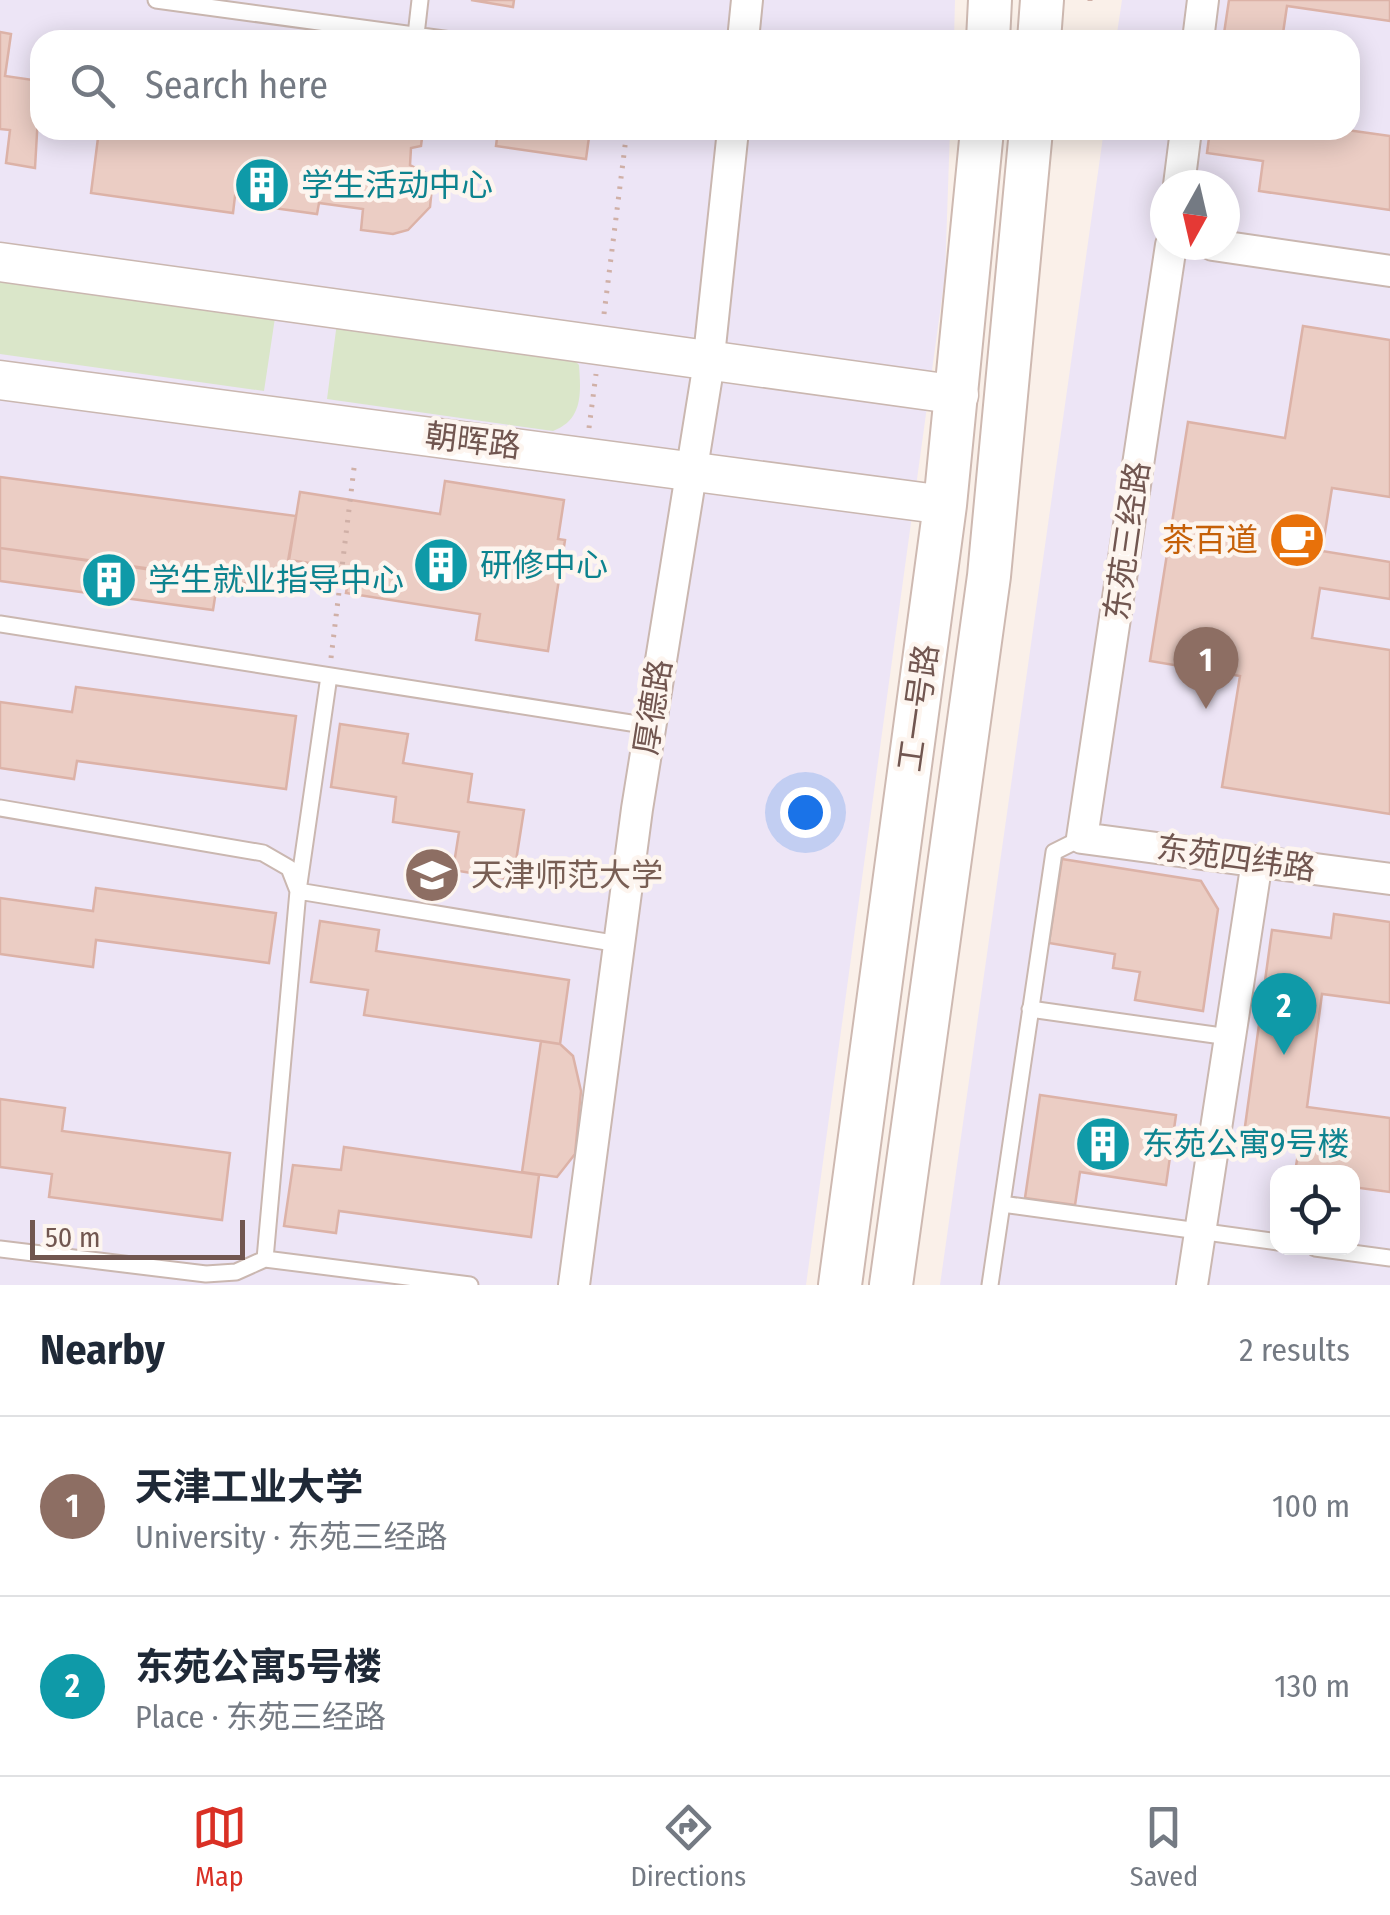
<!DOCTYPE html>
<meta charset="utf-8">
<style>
body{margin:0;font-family:"Fira Sans Condensed","Noto Sans SC",sans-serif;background:#f6f6f7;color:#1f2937}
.controls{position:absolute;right:30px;bottom:30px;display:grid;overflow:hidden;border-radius:20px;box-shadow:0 5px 25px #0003}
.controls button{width:90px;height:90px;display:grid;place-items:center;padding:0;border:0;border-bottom:2px solid #e0e1e3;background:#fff;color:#1f2937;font:50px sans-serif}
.compass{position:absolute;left:1150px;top:170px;width:90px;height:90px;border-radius:50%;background:#fff;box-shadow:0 5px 25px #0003;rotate:188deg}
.scale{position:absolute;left:30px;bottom:25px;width:215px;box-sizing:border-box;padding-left:10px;border:5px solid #715650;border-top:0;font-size:28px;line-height:35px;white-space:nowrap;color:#715650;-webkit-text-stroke:8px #fdf5ef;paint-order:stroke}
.you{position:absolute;left:805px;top:812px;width:35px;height:35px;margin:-25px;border:8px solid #fff;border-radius:50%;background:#1a73e8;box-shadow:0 0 0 15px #1a73e833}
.badge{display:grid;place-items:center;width:65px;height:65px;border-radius:50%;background:#d93025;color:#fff;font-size:32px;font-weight:700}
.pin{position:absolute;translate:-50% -82px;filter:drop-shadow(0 2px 5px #0008)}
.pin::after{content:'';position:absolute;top:52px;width:35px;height:30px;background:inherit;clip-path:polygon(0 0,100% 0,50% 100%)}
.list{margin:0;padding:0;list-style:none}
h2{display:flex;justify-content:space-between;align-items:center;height:130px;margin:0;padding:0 40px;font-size:42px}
h2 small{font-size:32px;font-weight:400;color:#747a83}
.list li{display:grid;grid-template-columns:65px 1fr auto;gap:30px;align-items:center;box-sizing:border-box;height:180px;padding:0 40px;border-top:2px solid #e0e1e3}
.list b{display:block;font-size:38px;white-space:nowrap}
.list p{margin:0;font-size:32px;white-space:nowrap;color:#747a83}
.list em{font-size:32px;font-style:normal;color:#747a83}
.icon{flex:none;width:55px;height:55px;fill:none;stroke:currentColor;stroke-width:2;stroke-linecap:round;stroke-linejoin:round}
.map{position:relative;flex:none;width:1390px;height:1285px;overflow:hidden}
.search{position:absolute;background:#fff;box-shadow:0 5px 25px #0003;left:30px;right:30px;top:30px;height:110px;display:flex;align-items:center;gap:25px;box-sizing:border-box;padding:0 35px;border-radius:30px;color:#747a83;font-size:38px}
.sheet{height:490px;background:#fff}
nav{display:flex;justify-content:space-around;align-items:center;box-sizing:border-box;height:140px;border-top:2px solid #e0e1e3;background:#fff;font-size:28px;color:#747a83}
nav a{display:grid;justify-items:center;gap:5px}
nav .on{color:#d93025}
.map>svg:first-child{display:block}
</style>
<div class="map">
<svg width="1390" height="1285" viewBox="0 0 1390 1285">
<rect width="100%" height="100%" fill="#faf0e9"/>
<path fill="#ede5f6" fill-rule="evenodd" d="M 0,0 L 955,0 L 954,40 L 40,40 L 40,130 L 950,130 L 945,276 L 806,1285 L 0,1285 Z
M 1122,0 L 1390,0 L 1390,1285 L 940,1285 L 1104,130 L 1350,130 L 1350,40 L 1116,40 ZM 1165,185 L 1225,185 L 1225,245 L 1165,245 ZM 1278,1172 L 1352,1172 L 1352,1248 L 1278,1248 Z"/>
<path fill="#dae6c9" d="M 0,273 L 276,311 L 264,391 L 0,354 Z
M 338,315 L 564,349 L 579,365 C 581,393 583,420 553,431 L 327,399 Z"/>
<path fill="#ebcdc4" stroke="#dcb2a7" stroke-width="2.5" d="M 471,0 L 514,0 L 513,7 Z
M 1229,0 L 1390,0 L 1390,21 L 1287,6 L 1282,40 L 1223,40 Z
M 0,32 L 11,34 L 5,76 L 40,81 L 35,168 L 6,163 L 10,130 L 0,129 Z
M 99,130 L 423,130 L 421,146 L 411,148 L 410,165 L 433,177 L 430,207 L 408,230 L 393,234 L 361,230 L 363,209 L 319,203 L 317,214 L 245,204 L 246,198 L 235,196 L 233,213 L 91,193 Z
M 498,130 L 590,130 L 586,159 L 496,146 Z
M 1210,130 L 1347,130 L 1390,136 L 1390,210 L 1259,191 L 1263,161 L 1207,153 Z
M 1303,326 L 1390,340 L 1390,497 L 1332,488 L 1322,551 L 1390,562 L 1390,599 L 1320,588 L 1312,638 L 1390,650 L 1390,814 L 1222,787 L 1240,676 L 1150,661 L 1188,422 L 1285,438 Z
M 0,477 L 296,516 L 283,589 L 0,548 Z
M 445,481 L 564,500 L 558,539 L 565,540 L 548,651 L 476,640 L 480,614 L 346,593 L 350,569 L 289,560 L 300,492 L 440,514 Z
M 0,548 L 218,578 L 213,610 L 0,581 Z
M 76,687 L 296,716 L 286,789 L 77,761 L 74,779 L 0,768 L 0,702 L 72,712 Z
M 340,724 L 408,734 L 403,763 L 472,774 L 468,802 L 524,810 L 513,880 L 453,870 L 459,832 L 393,822 L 396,797 L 331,787 Z
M 1062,859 L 1201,881 L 1218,909 L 1203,1011 L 1135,1000 L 1140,972 L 1113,968 L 1115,954 L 1049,943 Z
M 96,888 L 276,913 L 269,963 L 96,940 L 93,967 L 0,954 L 0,898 L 93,911 Z
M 1334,914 L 1390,922 L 1390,1003 L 1322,994 L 1307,1107 L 1390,1118 L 1390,1192 L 1352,1187 L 1352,1172 L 1295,1172 L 1299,1148 L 1243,1141 L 1272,930 L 1331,938 Z
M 320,921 L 379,930 L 376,951 L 569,980 L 560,1044 L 364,1015 L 368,990 L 311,982 Z
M 541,1041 L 560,1044 L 573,1056 L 581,1091 L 575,1154 L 557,1177 L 522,1172 Z
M 1040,1095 L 1176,1115 L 1166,1185 L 1080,1172 L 1075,1205 L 1025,1198 Z
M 0,1099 L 65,1108 L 62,1131 L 230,1153 L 222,1220 L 49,1197 L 52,1174 L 0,1167 Z
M 344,1147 L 539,1175 L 531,1237 L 339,1211 L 336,1233 L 284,1226 L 293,1165 L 341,1170 Z"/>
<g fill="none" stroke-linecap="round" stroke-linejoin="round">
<g stroke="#cab7b0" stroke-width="19">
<path id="service" d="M 156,0 L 451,40
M 416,35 L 420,0
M 0,624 L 650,726
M 329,676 L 298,891 L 619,944
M 0,808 L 263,853 L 289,868 L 298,891 L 265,1259 L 470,1285
M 1030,1009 L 1229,1037
M 1002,1204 L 1278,1242
M 1315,1248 L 1390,1258
M 0,1249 L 206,1274 L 236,1272 L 265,1259
M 990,1285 L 1054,852 L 1082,838"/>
</g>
<g stroke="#cab7b0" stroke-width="34">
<path id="minor" d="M 743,40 L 747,0
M 1198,40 L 1203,0
M 1179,185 L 1186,130
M 1171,245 L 1082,838 L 1390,879
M 1213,245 L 1390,271
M 574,1285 L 637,809 L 707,375 L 733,130
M 1192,1285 L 1257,861"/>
</g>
<g stroke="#cab7b0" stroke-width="41">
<path id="tertiary" d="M 0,262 L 959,395
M 0,380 L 945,505"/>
</g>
<g stroke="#ceb9b1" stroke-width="46">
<path id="secondary" d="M 988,40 L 990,0
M 1039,40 L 1042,0
M 840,1285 L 945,505 L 982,130
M 891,1285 L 989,576 L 1031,130"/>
</g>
<path stroke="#d0b0a7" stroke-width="5" stroke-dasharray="2.5 8" stroke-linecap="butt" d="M 1090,1 L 1090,0
M 604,314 L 627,130
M 589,428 L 596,374
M 331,658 L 355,460"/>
<use href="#service" stroke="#fff" stroke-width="15"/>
<use href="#minor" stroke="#fff" stroke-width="30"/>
<use href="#tertiary" stroke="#fff" stroke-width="38"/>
<use href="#secondary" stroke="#fff" stroke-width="42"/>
</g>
<defs>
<g id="building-disc" transform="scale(2.875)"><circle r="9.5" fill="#0f9aa8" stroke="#fdf5ef"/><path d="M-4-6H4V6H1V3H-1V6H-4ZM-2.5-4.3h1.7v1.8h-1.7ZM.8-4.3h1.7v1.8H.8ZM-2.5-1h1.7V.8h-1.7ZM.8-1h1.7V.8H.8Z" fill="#fff"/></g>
<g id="cafe-disc" transform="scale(2.875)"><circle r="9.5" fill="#e8710a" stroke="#fdf5ef"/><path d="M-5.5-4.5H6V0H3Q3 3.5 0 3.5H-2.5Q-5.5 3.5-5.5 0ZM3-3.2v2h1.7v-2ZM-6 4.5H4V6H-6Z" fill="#fff"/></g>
<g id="university-disc" transform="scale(2.875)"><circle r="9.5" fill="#8d6e63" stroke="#fdf5ef"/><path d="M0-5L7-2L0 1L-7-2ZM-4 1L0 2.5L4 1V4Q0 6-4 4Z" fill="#fff"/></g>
</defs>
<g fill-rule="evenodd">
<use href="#building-disc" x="262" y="185"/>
<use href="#cafe-disc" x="1297" y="540"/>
<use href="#building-disc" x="441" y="565"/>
<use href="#building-disc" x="109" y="580"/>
<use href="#university-disc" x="432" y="875"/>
<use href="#building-disc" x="1103" y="1144"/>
</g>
<g text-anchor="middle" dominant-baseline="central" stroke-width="9" stroke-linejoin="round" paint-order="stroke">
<g font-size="32" fill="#0d838f" stroke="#fdf5ef" text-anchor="start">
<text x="301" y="185">学生活动中心</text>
<text x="480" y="565">研修中心</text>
<text x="148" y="580">学生就业指导中心</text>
<text x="1142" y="1144">东苑公寓9号楼</text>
</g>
<g font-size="32" fill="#715650" stroke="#fdf5ef">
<text transform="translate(473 441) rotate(7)">朝晖路</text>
<text transform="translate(1127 541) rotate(-82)">东苑三经路</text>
<text transform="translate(653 707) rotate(-81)">厚德路</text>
<text transform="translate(918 708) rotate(-82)">工一号路</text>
<text transform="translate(1236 858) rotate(8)">东苑四纬路</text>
</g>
<g font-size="32" fill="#c56008" stroke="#fdf5ef" text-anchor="end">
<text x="1258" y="540">茶百道</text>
</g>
<g font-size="32" fill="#785e54" stroke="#fdf5ef" text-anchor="start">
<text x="471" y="875">天津师范大学</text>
</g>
</g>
</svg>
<div class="controls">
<button><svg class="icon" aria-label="locate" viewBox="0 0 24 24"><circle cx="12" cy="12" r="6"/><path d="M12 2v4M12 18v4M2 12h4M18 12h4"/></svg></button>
</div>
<svg class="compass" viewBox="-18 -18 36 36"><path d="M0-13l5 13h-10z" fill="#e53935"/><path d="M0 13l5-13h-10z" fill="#747a83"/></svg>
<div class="scale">50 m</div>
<div class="you"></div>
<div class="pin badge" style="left:1206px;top:709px;background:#8d6e63">1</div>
<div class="pin badge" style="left:1284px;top:1055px;background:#0f9aa8">2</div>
<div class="search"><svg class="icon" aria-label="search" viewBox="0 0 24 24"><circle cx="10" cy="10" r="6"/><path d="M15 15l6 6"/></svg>Search here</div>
</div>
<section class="sheet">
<h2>Nearby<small>2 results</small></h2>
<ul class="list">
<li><span class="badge" style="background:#8d6e63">1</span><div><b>天津工业大学</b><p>University · 东苑三经路</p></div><em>100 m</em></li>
<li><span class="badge" style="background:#0f9aa8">2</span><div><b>东苑公寓5号楼</b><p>Place · 东苑三经路</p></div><em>130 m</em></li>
</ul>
</section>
<nav>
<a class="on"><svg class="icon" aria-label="map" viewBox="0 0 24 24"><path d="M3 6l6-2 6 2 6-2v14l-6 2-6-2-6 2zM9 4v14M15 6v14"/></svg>Map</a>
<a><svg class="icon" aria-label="directions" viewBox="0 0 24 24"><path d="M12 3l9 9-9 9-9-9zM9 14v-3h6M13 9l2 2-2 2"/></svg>Directions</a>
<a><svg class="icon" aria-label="saved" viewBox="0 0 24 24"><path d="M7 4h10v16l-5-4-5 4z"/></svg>Saved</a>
</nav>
